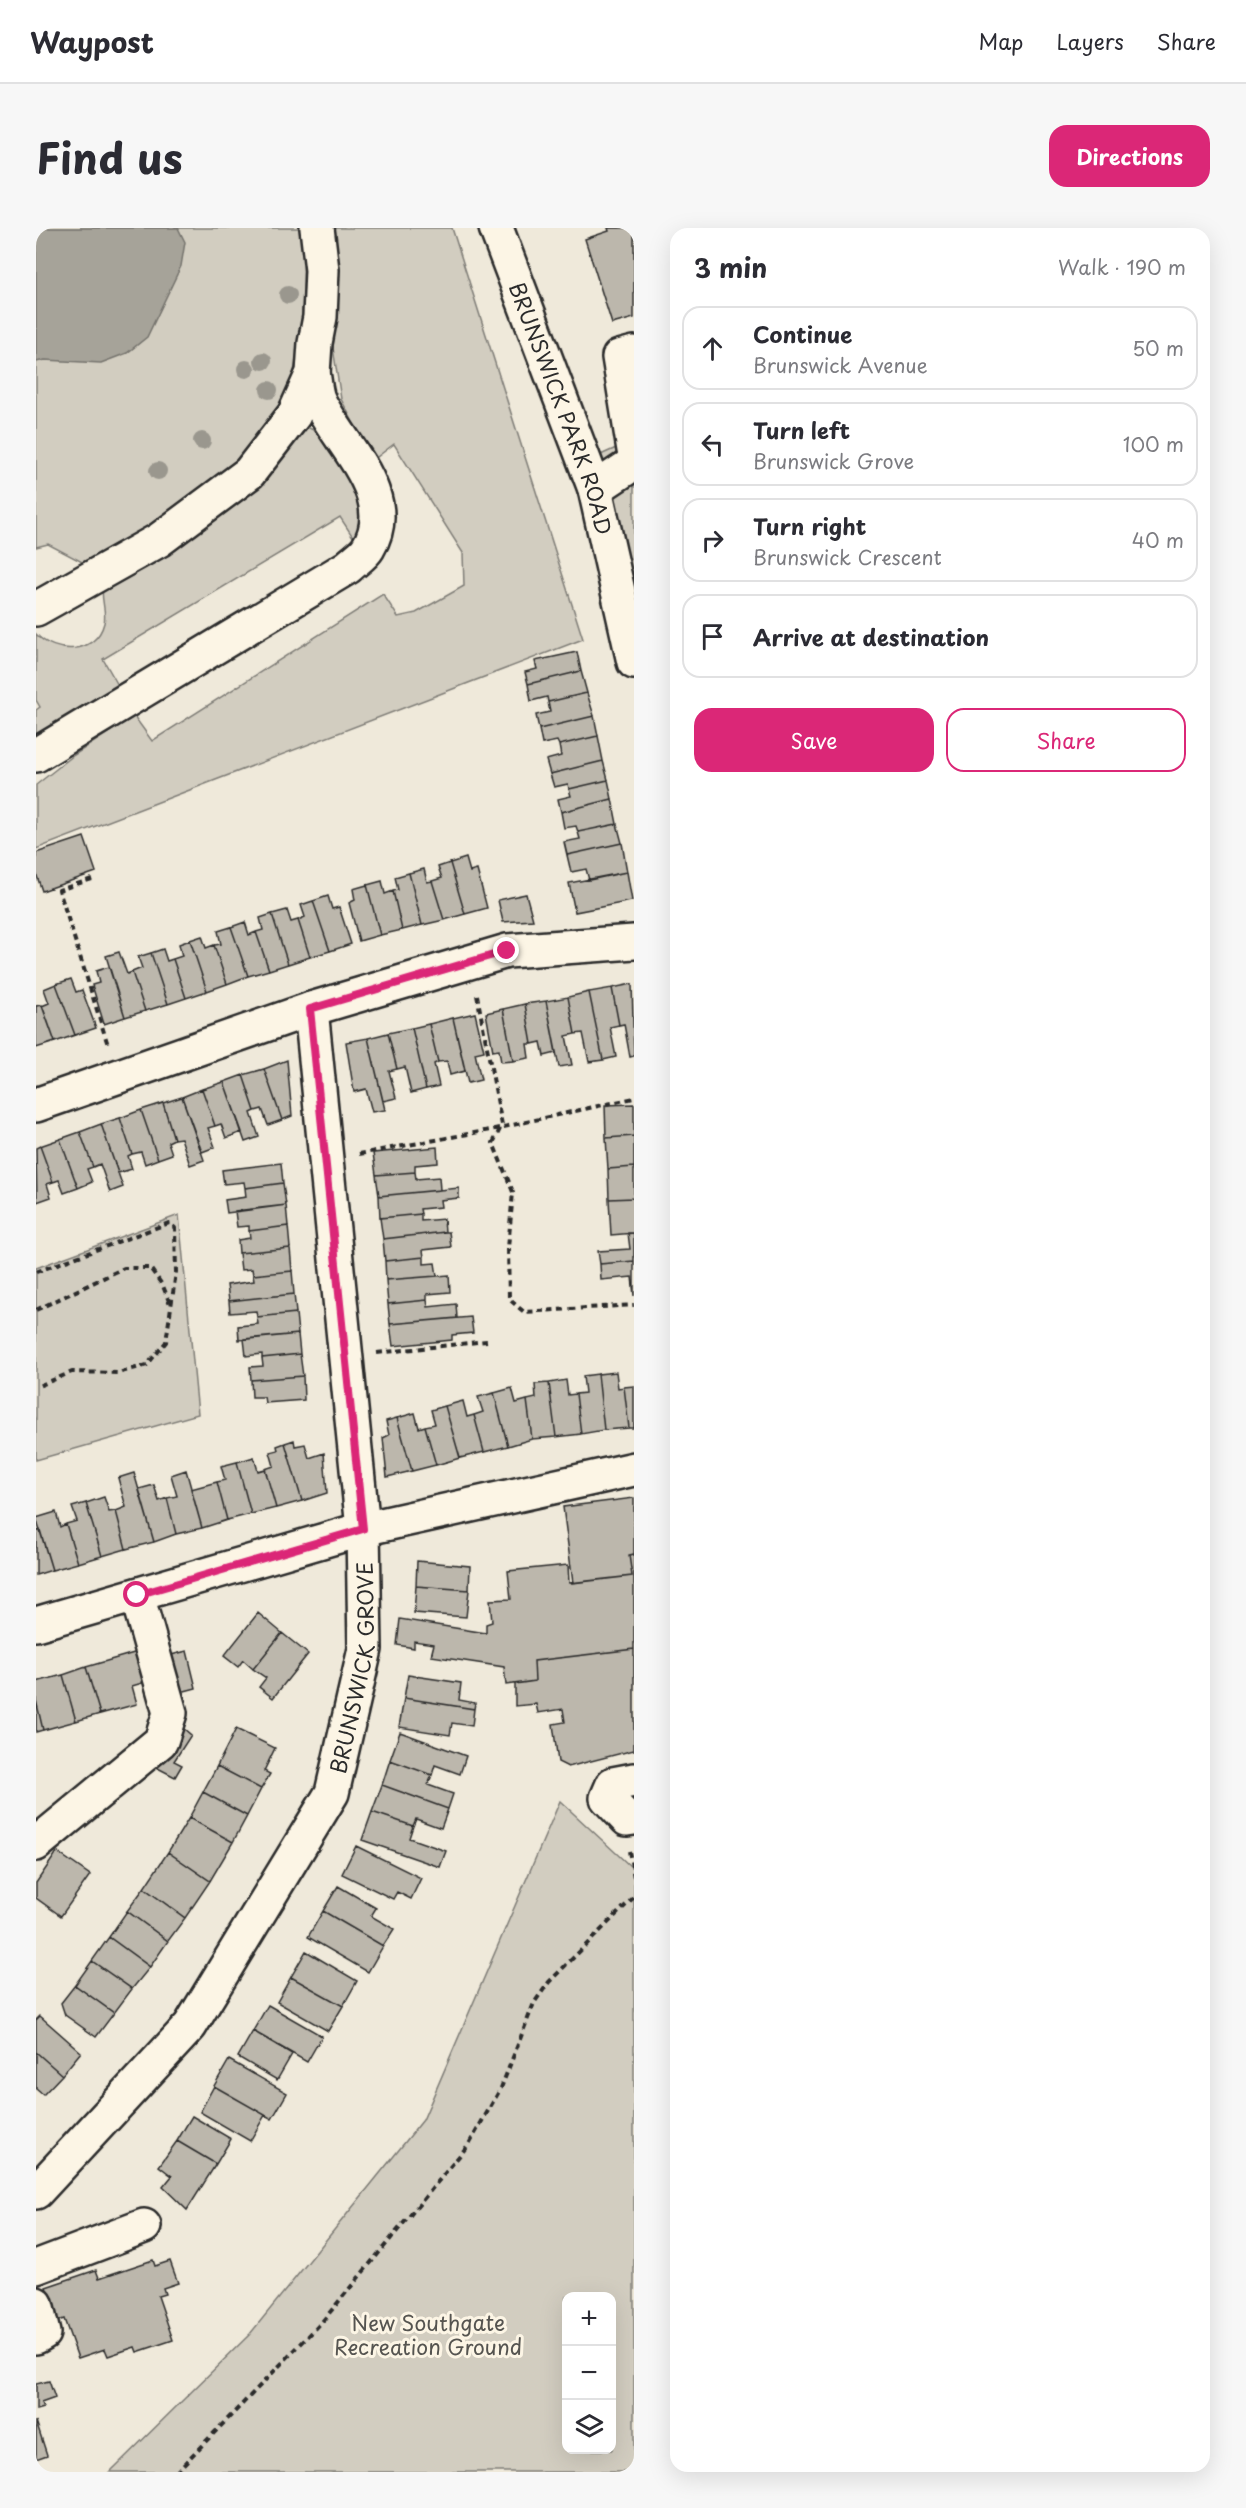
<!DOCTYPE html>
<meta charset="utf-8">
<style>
body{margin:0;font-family:"Playpen Sans",sans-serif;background:#f7f7f7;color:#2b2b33}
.controls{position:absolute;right:18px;bottom:18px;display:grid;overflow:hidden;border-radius:12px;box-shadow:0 6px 24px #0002}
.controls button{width:54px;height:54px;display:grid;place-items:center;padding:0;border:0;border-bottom:2px solid #e1e1e2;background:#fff;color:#2b2b33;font:30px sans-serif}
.stop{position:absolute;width:18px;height:18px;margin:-14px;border:4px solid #db2777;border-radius:50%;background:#fff}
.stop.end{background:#db2777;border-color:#fff;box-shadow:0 2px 6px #0008}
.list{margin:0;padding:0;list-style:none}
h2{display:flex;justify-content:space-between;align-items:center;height:78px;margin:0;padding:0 24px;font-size:26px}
h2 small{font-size:20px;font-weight:400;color:#7c7c81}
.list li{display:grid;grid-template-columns:39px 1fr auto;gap:18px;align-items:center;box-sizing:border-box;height:84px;margin:0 12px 12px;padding:0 12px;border:2px solid #e1e1e2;border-radius:18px}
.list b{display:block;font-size:22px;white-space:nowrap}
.list p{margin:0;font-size:20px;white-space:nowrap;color:#7c7c81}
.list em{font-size:20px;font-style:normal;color:#7c7c81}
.actions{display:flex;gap:12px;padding:18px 24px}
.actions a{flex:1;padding:14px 0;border:2px solid #db2777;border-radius:18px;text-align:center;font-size:21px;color:#db2777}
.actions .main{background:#db2777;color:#fff}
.icon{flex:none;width:33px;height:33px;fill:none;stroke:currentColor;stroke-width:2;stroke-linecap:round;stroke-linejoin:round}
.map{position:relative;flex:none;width:598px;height:2244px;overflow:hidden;border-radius:18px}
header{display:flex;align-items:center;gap:36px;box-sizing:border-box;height:84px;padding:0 30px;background:#fff;border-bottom:2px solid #e1e1e2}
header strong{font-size:28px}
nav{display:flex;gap:33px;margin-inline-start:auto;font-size:21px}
.intro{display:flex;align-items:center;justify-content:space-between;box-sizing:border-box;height:144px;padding:0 36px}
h1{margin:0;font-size:42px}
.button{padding:15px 27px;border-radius:18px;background:#db2777;color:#fff;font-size:21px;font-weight:700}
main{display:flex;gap:36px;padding:0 36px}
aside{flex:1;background:#fff;border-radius:18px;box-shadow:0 6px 24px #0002}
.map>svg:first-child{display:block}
</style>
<header>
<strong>Waypost</strong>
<nav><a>Map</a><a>Layers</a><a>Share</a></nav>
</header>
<div class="intro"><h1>Find us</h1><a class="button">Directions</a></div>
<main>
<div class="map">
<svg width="598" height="2244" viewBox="0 0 598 2244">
<rect width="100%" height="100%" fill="#efe9da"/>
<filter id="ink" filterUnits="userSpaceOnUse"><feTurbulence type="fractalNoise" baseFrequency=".0167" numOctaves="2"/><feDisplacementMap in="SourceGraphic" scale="12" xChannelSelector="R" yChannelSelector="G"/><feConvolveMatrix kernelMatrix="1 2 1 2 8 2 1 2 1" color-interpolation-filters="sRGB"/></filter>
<g filter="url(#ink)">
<path fill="#d2cdc0" stroke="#7e7c76" stroke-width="1.5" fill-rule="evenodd" d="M 0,0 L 265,0 L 267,6 C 268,53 268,102 257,148 C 255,157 248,167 244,177 C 207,253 127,290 57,333 L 48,335 L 12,316 L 0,319 Z
M 298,0 L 416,0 L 547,411 L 0,621 L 0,557 L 38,527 L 98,488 L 116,513 L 347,366 L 362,389 L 380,385 L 428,358 L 427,325 L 358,216 L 337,232 L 305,171 L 297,120 L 303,59 Z
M 269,199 C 292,203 321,254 325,276 C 328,289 324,300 319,312 L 304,289 L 67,431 L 83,459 L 0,510 L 0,482 L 4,479 L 0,472 L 0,406 C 19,427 60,427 68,395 C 71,382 64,371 67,358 Z
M 598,212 L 598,436 L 549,234 Z
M 143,987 L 162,1186 L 0,1232 L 0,1040 Z
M 524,1573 L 594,1638 L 598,1637 L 598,2244 L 74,2244 L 214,2106 L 387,1892 ZM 530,2068 L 576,2068 L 576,2222 L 530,2222 Z"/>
<path fill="#a6a399" stroke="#75736d" stroke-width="1.5" d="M 0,0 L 142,0 L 149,14 L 145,38 L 111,109 L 91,125 L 65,135 L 9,132 L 0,134 Z"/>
<path fill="#bcb7ac" stroke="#2b2b2b" stroke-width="1.5" d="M 572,0 L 598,0 L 598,90 L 576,96 L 549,11 L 573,3 Z
M 541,424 L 545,443 L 492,456 L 489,444 L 501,441 L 499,433 Z
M 545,443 L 551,465 L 512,474 L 511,469 L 495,473 L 492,456 Z
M 551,465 L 558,488 L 503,501 L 500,487 L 514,484 L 512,474 Z
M 558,488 L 562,508 L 523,517 L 521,513 L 506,516 L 503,501 Z
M 562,508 L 567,533 L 514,546 L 510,532 L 525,528 L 523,517 Z
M 567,533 L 572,552 L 533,561 L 532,556 L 518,559 L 514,546 Z
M 572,552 L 576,571 L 525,584 L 522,571 L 535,568 L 533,561 Z
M 576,571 L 581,596 L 542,604 L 540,598 L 528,600 L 525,584 Z
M 581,596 L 586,615 L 531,627 L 528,614 L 544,611 L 542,604 Z
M 48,609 L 60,644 L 6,663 L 0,645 L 0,625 Z
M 586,615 L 591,644 L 553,652 L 550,641 L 535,644 L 531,627 Z
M 430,630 L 434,644 L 441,642 L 451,680 L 429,686 L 414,635 Z
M 414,635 L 429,686 L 408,692 L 396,653 L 406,650 L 402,639 Z
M 388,641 L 391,654 L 396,653 L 408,692 L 386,697 L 373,645 Z
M 591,644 L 596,673 L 539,684 L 533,655 Z
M 373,645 L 386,697 L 366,702 L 357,663 L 362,662 L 359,649 Z
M 346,653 L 349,666 L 357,663 L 366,702 L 344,707 L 331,657 Z
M 331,657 L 344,707 L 323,713 L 313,675 L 319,672 L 317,661 Z
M 490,666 L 497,692 L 467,694 L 462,672 Z
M 292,668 L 296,681 L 303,679 L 315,716 L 294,723 L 277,673 Z
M 277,673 L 294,723 L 274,729 L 262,692 L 269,689 L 265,677 Z
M 251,682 L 255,694 L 262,692 L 274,729 L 252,736 L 236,686 Z
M 236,686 L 252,736 L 233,742 L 220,704 L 227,702 L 224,690 Z
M 209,694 L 213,707 L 220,704 L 233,742 L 212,748 L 195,699 Z
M 195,699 L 212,748 L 191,756 L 178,717 L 185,716 L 182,703 Z
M 166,708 L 170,720 L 178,717 L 191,756 L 171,763 L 154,712 Z
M 154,712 L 171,763 L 150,770 L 137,731 L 146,728 L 143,716 Z
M 127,721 L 131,733 L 137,731 L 150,770 L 132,776 L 115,725 Z
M 83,724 L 91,746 L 96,744 L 109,783 L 89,789 L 70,728 Z
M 115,725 L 132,776 L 109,783 L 96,744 L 106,740 L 102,729 Z
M 73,739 L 89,789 L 68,796 L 56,757 L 63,755 L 60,743 Z
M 35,751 L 40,764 L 46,762 L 60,800 L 39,807 L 20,756 Z
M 20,756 L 39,807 L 19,814 L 6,778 L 13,775 L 8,761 Z
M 596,756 L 598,828 L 594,829 L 588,796 L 583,797 L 576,760 Z
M 576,760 L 583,797 L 574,799 L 580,829 L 567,832 L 553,764 Z
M 553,764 L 567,832 L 553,834 L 547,805 L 539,806 L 532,769 Z
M 532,769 L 539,806 L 530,808 L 536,837 L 523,839 L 510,773 Z
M 510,773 L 520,825 L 508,828 L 505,814 L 496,816 L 489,776 Z
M 489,776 L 496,816 L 491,816 L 493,830 L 477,833 L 467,781 Z
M 6,777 L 19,814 L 0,820 L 0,778 Z
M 467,781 L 477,833 L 465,834 L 463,822 L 457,823 L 450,785 Z
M 439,785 L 448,823 L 439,825 L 445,852 L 432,855 L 417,790 Z
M 417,790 L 429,843 L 414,847 L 411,833 L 402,834 L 393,796 Z
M 393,796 L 402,834 L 398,836 L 403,858 L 390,861 L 376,800 Z
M 376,800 L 390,861 L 375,865 L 369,839 L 361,841 L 352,805 Z
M 352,805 L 361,841 L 353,843 L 360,870 L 347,873 L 332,810 Z
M 332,810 L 349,882 L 336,884 L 330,861 L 318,864 L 310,814 Z
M 251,832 L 256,888 L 246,892 L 228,841 Z
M 228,841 L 246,892 L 232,897 L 226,881 L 219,883 L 207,847 Z
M 207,847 L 219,883 L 215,885 L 223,909 L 209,914 L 188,854 Z
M 188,854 L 206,904 L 190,910 L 185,896 L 179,898 L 166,861 Z
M 166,861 L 179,898 L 172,900 L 179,919 L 166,924 L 146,869 Z
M 146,869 L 168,932 L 154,937 L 145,910 L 138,911 L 127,875 Z
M 127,875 L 138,911 L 132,914 L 136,926 L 122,931 L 105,882 Z
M 598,876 L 598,908 L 570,910 L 569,877 Z
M 105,882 L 122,931 L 109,936 L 105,924 L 96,926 L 84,890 Z
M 84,890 L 96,926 L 92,928 L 96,941 L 82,945 L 65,896 Z
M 65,896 L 87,959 L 74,964 L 64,936 L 57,939 L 44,904 Z
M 44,904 L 57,939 L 51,941 L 56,954 L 42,960 L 24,911 Z
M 598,908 L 598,939 L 572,941 L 570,910 Z
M 24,911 L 42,960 L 28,965 L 23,952 L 17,954 L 4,918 Z
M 4,918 L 17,954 L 11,956 L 15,969 L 1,974 L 0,920 Z
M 401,919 L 402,935 L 379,937 L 379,944 L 340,947 L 337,925 Z
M 245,935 L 247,955 L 209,960 L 208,954 L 188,956 L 186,942 Z
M 598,939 L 598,970 L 573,971 L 572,941 Z
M 379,944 L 380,951 L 403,949 L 404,962 L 343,968 L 340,947 Z
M 247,955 L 250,977 L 191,985 L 189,972 L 210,969 L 209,960 Z
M 423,960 L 423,970 L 404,972 L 405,979 L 384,981 L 385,986 L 344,990 L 343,968 Z
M 598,970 L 598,1005 L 575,1007 L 573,971 Z
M 250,977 L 252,998 L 213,1003 L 213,998 L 201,999 L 199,983 Z
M 385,986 L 385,993 L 408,991 L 409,1004 L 347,1011 L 344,990 Z
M 252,998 L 254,1020 L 203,1025 L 202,1012 L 214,1010 L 213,1003 Z
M 409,1004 L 413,1004 L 415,1019 L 387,1022 L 388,1029 L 349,1033 L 347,1011 Z
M 592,1005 L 598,1005 L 598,1033 L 564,1036 L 562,1023 L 594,1021 Z
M 254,1020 L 256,1043 L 217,1047 L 216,1041 L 205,1042 L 203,1025 Z
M 388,1029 L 388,1036 L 399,1035 L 401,1048 L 350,1052 L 349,1033 Z
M 598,1033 L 598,1068 L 596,1049 L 565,1052 L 564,1036 Z
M 256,1043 L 258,1066 L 193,1073 L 191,1057 L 218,1053 L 217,1047 Z
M 413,1047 L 414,1064 L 391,1066 L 391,1072 L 352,1076 L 350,1052 Z
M 258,1066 L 260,1085 L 221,1089 L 220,1083 L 194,1085 L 193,1073 Z
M 391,1072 L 392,1079 L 420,1076 L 421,1090 L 354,1096 L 352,1076 Z
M 260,1085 L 262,1106 L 203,1112 L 202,1098 L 222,1096 L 221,1089 Z
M 435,1089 L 437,1105 L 416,1107 L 416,1112 L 357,1118 L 354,1096 Z
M 262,1106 L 264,1126 L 226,1130 L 226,1126 L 210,1128 L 208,1111 Z
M 264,1126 L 267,1148 L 215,1152 L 214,1139 L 227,1138 L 226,1130 Z
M 580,1144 L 582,1160 L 588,1159 L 593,1200 L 568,1202 L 562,1146 Z
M 562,1146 L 568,1202 L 545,1206 L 540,1166 L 549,1165 L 547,1148 Z
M 267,1148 L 268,1172 L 229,1175 L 228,1169 L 216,1169 L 215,1152 Z
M 530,1152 L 532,1167 L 540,1166 L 545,1206 L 520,1209 L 513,1155 Z
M 513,1155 L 520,1209 L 496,1211 L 491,1172 L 500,1170 L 499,1156 Z
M 598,1158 L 598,1200 L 593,1200 L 588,1159 Z
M 476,1160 L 480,1175 L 491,1172 L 496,1211 L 472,1218 L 458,1165 Z
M 458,1165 L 472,1218 L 448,1224 L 438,1187 L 447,1184 L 442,1169 Z
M 427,1173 L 431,1189 L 438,1187 L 448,1224 L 424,1230 L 409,1178 Z
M 409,1178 L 424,1230 L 400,1237 L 389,1198 L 399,1196 L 395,1182 Z
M 379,1185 L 383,1200 L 389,1198 L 400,1237 L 376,1243 L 361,1190 Z
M 361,1190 L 376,1243 L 351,1249 L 347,1210 L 353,1207 L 350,1193 Z
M 258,1212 L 259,1218 L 269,1216 L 273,1230 L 288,1225 L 291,1265 L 266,1273 L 249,1215 Z
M 249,1215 L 266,1273 L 240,1280 L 229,1241 L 238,1238 L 234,1224 L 242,1222 L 241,1218 Z
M 218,1229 L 222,1243 L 229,1241 L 240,1280 L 215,1286 L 201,1234 Z
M 201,1234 L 215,1286 L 191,1292 L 181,1254 L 189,1252 L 185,1238 Z
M 150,1242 L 166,1300 L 140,1306 L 131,1270 L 141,1268 L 135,1247 Z
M 98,1245 L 118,1314 L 90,1321 L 80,1283 L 90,1279 L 82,1250 Z
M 181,1254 L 191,1292 L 166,1300 L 155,1261 Z
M 118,1257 L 123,1273 L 131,1270 L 140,1306 L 118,1314 L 103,1261 Z
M 68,1269 L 73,1284 L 80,1283 L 90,1321 L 66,1328 L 50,1275 Z
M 598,1270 L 598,1326 L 593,1327 L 596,1348 L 537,1355 L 527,1279 Z
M 50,1275 L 66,1328 L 42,1335 L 30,1296 L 41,1293 L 36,1279 Z
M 20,1284 L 24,1299 L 30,1296 L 42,1335 L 16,1342 L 0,1290 Z
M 4,1302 L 16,1342 L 0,1347 L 0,1304 Z
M 598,1326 L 598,1421 L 498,1433 L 499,1453 L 470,1457 L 468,1439 L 395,1428 L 398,1416 L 378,1413 L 378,1420 L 361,1417 L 364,1391 L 450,1405 L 450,1396 L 456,1394 L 454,1372 L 475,1371 L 472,1343 L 532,1337 L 533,1355 L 596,1348 L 593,1327 Z
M 381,1333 L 434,1338 L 433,1362 L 380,1358 Z
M 380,1358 L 433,1362 L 430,1389 L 378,1385 Z
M 222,1385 L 246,1405 L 217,1441 L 207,1432 L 202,1439 L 188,1428 Z
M 246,1405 L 272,1426 L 237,1470 L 223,1459 L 230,1450 L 217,1441 Z
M 598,1421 L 598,1522 L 532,1539 L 522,1534 L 517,1496 L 529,1494 L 527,1481 L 502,1485 L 500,1476 L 479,1478 L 479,1456 L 499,1453 L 498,1433 Z
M 105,1423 L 113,1453 L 96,1458 L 101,1476 L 64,1486 L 50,1439 Z
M 151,1423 L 160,1460 L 137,1466 L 127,1429 Z
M 50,1439 L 64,1486 L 40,1493 L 27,1447 Z
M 27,1447 L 40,1493 L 7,1502 L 0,1472 L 0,1454 Z
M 372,1447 L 425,1455 L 423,1472 L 439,1475 L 438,1481 L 368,1470 Z
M 368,1470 L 438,1481 L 436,1498 L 416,1495 L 414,1507 L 363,1499 Z
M 0,1472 L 7,1502 L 0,1504 Z
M 147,1500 L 155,1507 L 138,1533 L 146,1537 L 139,1549 L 112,1535 Z
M 200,1501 L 239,1520 L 228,1543 L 234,1546 L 225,1561 L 181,1538 Z
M 364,1504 L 430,1528 L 424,1546 L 399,1537 L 396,1547 L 354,1532 Z
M 354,1532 L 396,1547 L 392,1557 L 417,1566 L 412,1581 L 346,1557 Z
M 181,1538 L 225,1561 L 211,1588 L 167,1564 Z
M 346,1557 L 412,1581 L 405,1600 L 380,1591 L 377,1598 L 336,1584 Z
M 167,1564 L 211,1588 L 197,1614 L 153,1590 Z
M 336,1584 L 377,1598 L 373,1610 L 410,1623 L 404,1639 L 326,1612 Z
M 153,1590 L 197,1614 L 174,1653 L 132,1624 Z
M 320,1618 L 385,1650 L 375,1671 L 361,1664 L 357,1671 L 306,1646 Z
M 21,1624 L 54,1647 L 25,1688 L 0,1670 L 0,1655 Z
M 132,1624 L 174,1653 L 149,1690 L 108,1660 Z
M 302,1658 L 340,1680 L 335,1688 L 358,1701 L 347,1718 L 287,1683 Z
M 108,1660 L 149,1690 L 132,1713 L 91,1683 Z
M 91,1683 L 132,1713 L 114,1739 L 73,1709 Z
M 287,1683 L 347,1718 L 332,1744 L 272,1709 Z
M 73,1709 L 114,1739 L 96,1761 L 56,1733 Z
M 270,1723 L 321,1753 L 307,1778 L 255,1749 Z
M 56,1733 L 96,1761 L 78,1785 L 39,1757 Z
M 255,1749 L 307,1778 L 292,1803 L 241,1774 Z
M 39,1757 L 78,1785 L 60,1809 L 29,1787 L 25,1775 Z
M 232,1777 L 286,1808 L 271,1834 L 217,1803 Z
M 4,1788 L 45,1824 L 26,1847 L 0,1824 L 0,1792 Z
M 217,1803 L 256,1826 L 241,1852 L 202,1829 Z
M 0,1824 L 26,1847 L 7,1867 L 0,1861 Z
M 193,1832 L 251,1865 L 236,1891 L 178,1858 Z
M 178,1858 L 229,1887 L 214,1913 L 164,1884 Z
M 156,1888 L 195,1911 L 180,1936 L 141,1913 Z
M 141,1913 L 180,1936 L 151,1982 L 127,1959 L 136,1948 L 123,1938 Z
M 117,2032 L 119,2038 L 134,2033 L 142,2055 L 127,2060 L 129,2066 L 122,2068 L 137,2112 L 101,2124 L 99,2119 L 72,2128 L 69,2121 L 42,2130 L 28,2091 L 22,2093 L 10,2059 L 60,2042 L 63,2050 Z
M 13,2153 L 19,2170 L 5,2175 L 7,2180 L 0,2182 L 0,2156 Z
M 0,2193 L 11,2227 L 0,2231 Z"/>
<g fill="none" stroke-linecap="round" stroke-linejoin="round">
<g stroke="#2b2b2b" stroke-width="38">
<g id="minor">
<path id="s1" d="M 460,0 L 559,261 L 598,434"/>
<path d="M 598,125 L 583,129 L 598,222"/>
<path d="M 559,261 L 598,235"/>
<path d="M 0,381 L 123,312 L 213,245 L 258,187 L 277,145 L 279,115 L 284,89 L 286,42 L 281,0"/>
<path d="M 0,527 L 312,339 C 318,333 328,327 332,320 C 364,268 303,216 283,173 C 279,165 279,154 277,145"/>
<path d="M 0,877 L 275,781 L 471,723 L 598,714"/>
<path d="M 0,1396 L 327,1301 L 598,1241"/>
<path d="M 598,1552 L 577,1556 L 571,1570 L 591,1591 L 598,1590"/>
<path d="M 0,1616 L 125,1513 L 134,1485 L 101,1367"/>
<path id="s2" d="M 0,1964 L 154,1798 L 296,1565 L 329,1421 L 327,1301 L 275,781"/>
<path d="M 0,2039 L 108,1998"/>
<path d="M 0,2076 L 7,2105 L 0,2109"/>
</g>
</g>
<path stroke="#2b2b2b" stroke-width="4" stroke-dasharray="6 4.5" stroke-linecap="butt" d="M 56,651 L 23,662 L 72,817
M 441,767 L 466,897 L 457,915 L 477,964 L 472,1020 L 473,1071 L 488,1084 L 598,1077
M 323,926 L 454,902 L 598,870
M 0,1044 L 133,995 L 139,1000 L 140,1044 L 130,1114 L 111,1137 L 82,1145 L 36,1144 L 0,1159
M 0,1082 L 88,1040 L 114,1040 L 127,1058 L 134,1076
M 341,1125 L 451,1113
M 593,1623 L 598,1649
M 140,2244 L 285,2095 L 433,1916 L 465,1860 L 498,1775 L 513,1754 L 598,1669"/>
<use href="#minor" stroke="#fcf5e5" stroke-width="33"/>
</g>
<g fill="#9a978e">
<circle cx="252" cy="67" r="9"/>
<circle cx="227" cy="133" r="9"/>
<circle cx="210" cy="141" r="9"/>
<circle cx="233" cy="162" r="9"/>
<circle cx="166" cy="213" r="9"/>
<circle cx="122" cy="243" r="9"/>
</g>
</g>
<g fill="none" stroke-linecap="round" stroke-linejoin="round" filter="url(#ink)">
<path stroke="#db2777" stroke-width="8" d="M 101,1367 L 327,1301 L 274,781 L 471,723"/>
</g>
<g text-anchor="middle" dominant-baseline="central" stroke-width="6" stroke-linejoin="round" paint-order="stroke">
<g font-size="21" fill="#2b2b2b" stroke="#fcf5e5">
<text stroke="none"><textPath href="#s1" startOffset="192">BRUNSWICK PARK ROAD</textPath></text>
<text stroke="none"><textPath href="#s2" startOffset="627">BRUNSWICK GROVE</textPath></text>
</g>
<g font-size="21" fill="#555450" stroke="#fcf5e5">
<text x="392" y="2094">New Southgate<tspan x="392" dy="24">Recreation Ground</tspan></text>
</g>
</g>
</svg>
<div class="controls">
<button>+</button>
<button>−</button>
<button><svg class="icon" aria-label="layers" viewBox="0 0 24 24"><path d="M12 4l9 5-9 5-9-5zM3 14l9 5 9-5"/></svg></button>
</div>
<div class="stop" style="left:101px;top:1367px"></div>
<div class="stop end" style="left:471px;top:723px"></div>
</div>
<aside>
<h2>3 min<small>Walk · 190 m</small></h2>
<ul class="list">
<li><svg class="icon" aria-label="ahead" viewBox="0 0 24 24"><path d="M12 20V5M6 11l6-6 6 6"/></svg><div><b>Continue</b><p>Brunswick Avenue</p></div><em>50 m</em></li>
<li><svg class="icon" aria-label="left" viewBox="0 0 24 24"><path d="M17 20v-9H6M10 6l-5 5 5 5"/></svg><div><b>Turn left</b><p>Brunswick Grove</p></div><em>100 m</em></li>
<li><svg class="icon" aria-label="right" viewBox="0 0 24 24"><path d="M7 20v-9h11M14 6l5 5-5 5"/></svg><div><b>Turn right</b><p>Brunswick Crescent</p></div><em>40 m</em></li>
<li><svg class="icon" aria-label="arrive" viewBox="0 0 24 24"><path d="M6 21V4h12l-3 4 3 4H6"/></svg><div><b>Arrive at destination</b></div></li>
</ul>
<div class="actions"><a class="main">Save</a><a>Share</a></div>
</aside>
</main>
